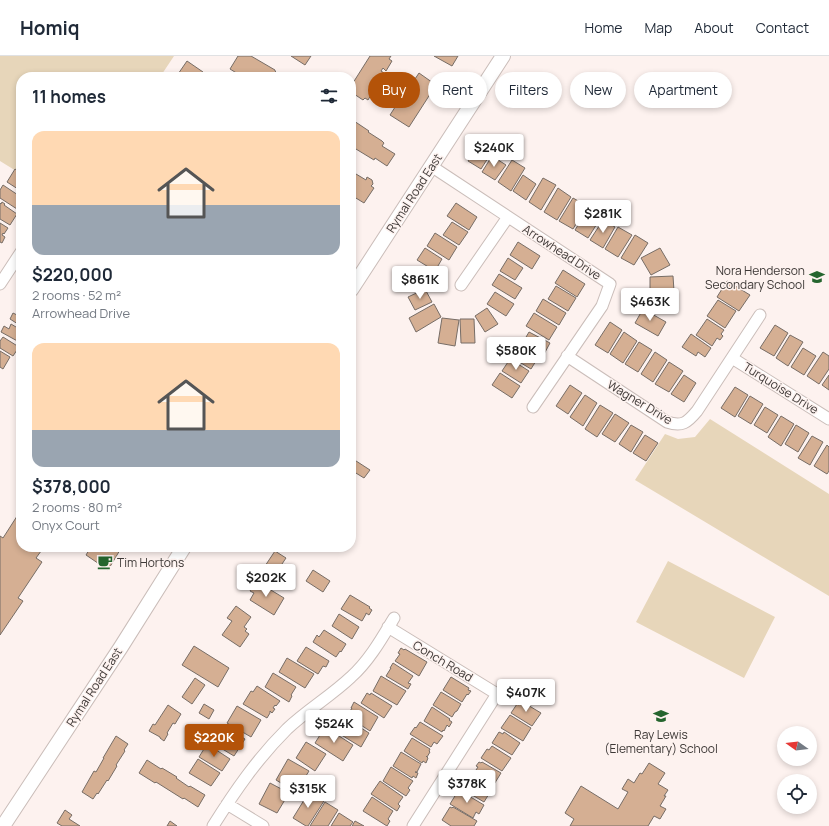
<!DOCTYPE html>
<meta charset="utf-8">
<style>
:root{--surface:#fff;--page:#f6f6f7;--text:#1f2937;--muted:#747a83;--line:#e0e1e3;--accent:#b45309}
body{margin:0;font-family:Manrope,sans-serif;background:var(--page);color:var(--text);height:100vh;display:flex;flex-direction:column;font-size:15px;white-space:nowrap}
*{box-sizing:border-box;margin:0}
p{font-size:13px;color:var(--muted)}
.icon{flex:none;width:22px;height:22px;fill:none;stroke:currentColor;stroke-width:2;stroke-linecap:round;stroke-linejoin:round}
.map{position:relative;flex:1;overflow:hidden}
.sheet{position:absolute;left:16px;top:16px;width:340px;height:480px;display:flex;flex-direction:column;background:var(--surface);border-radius:16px;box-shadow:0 2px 6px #0003}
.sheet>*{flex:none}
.hud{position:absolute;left:368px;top:16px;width:380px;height:36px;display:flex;gap:8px}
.needle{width:26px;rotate:284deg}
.tools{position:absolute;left:777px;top:670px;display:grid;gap:8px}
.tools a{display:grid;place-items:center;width:40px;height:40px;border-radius:50%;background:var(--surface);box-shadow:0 2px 6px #0003;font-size:20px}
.price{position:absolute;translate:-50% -34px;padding:0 9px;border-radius:4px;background:#fff;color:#222;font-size:13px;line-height:26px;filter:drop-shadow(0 1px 2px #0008)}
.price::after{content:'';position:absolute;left:50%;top:24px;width:12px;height:9px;margin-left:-6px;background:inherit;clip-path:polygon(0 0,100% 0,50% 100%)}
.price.on{background:var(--accent);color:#fff}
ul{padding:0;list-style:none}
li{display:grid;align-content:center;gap:8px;height:212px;padding:0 16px}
li span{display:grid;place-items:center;height:124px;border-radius:12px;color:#555}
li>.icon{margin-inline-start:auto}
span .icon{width:72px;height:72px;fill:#fffc;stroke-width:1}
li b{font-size:17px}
h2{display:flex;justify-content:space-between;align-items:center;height:48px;padding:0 16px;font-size:17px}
.tag{padding:0 14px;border-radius:18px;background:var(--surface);box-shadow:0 2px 6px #0003;font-size:14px;line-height:36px}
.tag.on{background:var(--accent);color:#fff}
header{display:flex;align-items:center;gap:24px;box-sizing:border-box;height:56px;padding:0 20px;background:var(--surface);border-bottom:1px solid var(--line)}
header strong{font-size:19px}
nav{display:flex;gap:22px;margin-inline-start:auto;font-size:14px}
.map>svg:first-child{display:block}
</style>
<header>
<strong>Homiq</strong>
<nav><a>Home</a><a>Map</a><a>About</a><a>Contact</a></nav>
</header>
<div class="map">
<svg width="829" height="770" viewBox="0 0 829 770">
<rect width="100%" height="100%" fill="#fdf2ef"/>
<path fill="#e7d6ba" d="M0 0H174L160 21H21V118L0 105Z
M710 363 829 438V540L635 424 665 378 678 383 695 381Z
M668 505 775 561 744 622 636 566Z"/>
<path fill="#d5af93" stroke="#776d66" d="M238 0H251L275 14V15L276 16 274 20 277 21H243L230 13Z
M291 0H311L305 9Z
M370 0H391L389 3 392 5 386 15 383 12 381 15 384 17 382 19H383L377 30 376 29 375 31 372 29 371 31 374 34 368 44 365 42 363 44 351 36V30Z
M434 0H458L452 10Z
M187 5 203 16 200 21H176Z
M419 17 436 29 409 71 390 59 399 45 403 48V45L401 44 407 34 410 35 411 34 412 35 413 34 410 32 411 29Z
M351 63 369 75 368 76 382 85 384 87 382 90 395 98 387 110 375 102 374 104 351 90Z
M482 82 495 91 481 113 468 105Z
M492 100 506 109 495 124 482 116Z
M512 104 525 112 511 135 498 126Z
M15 113 21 117V135L7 126Z
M351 115 366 124 367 121 372 124 373 128 371 130 374 132 364 147 351 139 353 137 351 136Z
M523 119 536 128 526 144 513 135Z
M543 122 556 129 541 154 529 146Z
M3 129 21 141V146L17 153 0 142V134Z
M558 132 571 141 557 164 544 156Z
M573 142 587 150 573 173 559 165Z
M2 146 5 148 4 149 17 158 10 169 0 163V147L1 148Z
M456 147 477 161 469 174 447 160Z
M587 155 600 163 588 182 575 174Z
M603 164 615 171 603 192 590 184Z
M452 166 468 176 459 189 443 179Z
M0 167 8 172 4 178 3 177 2 179 5 181 2 187 0 186Z
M618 171 632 179 618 201 605 193Z
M435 177 457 191 449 204 427 190Z
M635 179 648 187 634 209 621 202Z
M518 186 540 200 532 213 510 199Z
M425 192 442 203 435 215 417 204Z
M660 192 670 209 651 219 641 202Z
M508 202 523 212 515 224 500 215Z
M409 211 432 218 428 231 405 225Z
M563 214 585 228 577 241 555 227Z
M499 218 522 232 515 243 492 229Z
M673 220 674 235 650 236V221Z
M727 225 750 239 739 255 717 241Z
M556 230 576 242 568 255 548 243Z
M425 233 432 246 415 254 408 241Z
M495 236 514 248 506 260 487 248Z
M649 238 676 242 673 257 647 253Z
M543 243 566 257 559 269 536 255Z
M718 244 736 255 725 272 707 260Z
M434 248 441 261 416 276 409 262Z
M487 252 498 268 485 276 475 260Z
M20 253 21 254V270L10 263 13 257 17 259Z
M643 253 666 266 658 280 635 267Z
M534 257 557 271 549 284 526 270Z
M442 262 459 264 455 290 438 287Z
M460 263H474L475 287H461Z
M707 263 724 274 721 278 723 280 720 284 717 282 712 290 696 279Z
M610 266 622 274 608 297 595 289Z
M11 268 21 274V287L1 276 4 270 9 273Z
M775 269 788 277 774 300 760 292Z
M529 276 550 287 543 300 522 288Z
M624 276 637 285 623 307 610 298Z
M691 278 711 292 705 301 698 296 696 300 682 291Z
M790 279 803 286 788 310 776 302Z
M3 281 19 291 13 300 0 292V285Z
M639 286 652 294 638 316 625 308Z
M518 288 539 300 531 313 511 301Z
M803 292 816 300 804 319 791 311Z
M0 295 10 301 3 313 0 311Z
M655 296 667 304 653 326 641 318Z
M823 296 829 300V313L819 328 807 320Z
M510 303 529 315 521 327 502 315Z
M669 306 683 315 669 336 655 328Z
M500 317 520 330 512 342 492 329Z
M684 319 696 327 684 346 671 338Z
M829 319V334L822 329Z
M570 329 582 337 568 358 556 350Z
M735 331 748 339 735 361 721 352Z
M585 339 597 347 583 370 570 361Z
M750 340 763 348 751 368 738 360Z
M600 349 613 357 597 381 585 373Z
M765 351 778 359 767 377 754 369Z
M615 358 629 367 615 386 602 378Z
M781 360 794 368 781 390 768 381Z
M631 369 643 376 631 396 619 388Z
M796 369 809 377 798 396 785 388Z
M645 379 658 387 646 405 633 397Z
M812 380 823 386 810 409 798 402Z
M827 389 829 391V415L827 418 814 410Z
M353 403 370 414 364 422 351 414V406Z
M21 454V491H44L36 502 42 506 18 542 23 545 0 579V480L3 482Z
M91 491H115L120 494 108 514 86 499Z
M275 495 286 502 274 520 263 513Z
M313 514 330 525 323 536 306 525Z
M256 525 284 542 274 559 250 544 254 537 250 535Z
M350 539 370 551 369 552 372 554 369 559 366 557V558L362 565 341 553Z
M236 550 251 561 244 571 247 573 245 575 249 578 240 591 222 579 232 565 227 562Z
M339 558 359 571 352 583 332 570Z
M324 574 346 588 341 596 340 595 336 601 313 586 317 579 319 581Z
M194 590 229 612 218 631 182 609Z
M306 591 329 605 326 611 323 610 318 618 297 605Z
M401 592 404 594 405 593 427 606 419 620 395 605 400 598 398 597Z
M287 602 314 618 305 632 279 616Z
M393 607 413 620 408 627 411 628 408 633 386 620 391 612H390Z
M273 617 296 631 291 639 292 640 289 646 265 631Z
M381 620 406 635 397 649 373 635Z
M451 621 469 632 468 634 471 635 468 639 467 638 462 646 443 634Z
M195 622 205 629 192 648 182 641Z
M257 630 280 645 276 650 275 649 273 652 275 653 272 657 270 655V657L267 662 243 648 251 635 253 636Z
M441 636 461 648 457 655 455 656 452 661 433 649Z
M367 637 370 639 371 637 392 650 384 662 361 647Z
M521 645 541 657 532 670 511 657 517 648 519 649Z
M354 646 378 661 370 675 347 660 352 652H351Z
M204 648 214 654 209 663 199 657Z
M168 649 181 658 175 668 173 667 167 677 168 678 164 685 160 682V681L149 675 153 668 155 669Z
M237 650 261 664 251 681 227 667Z
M432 651 450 663 449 664 452 666 449 671 447 669 444 675 443 674 442 676 424 665Z
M339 658 369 677 361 691 330 672Z
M510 659 531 672 523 685 501 672Z
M420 666 443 680 437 688 434 686 431 691 410 678 415 671 416 672Z
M225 671 245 683 234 700 214 688Z
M325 671 353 689 343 705 315 687Z
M499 676 503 678 504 676 520 687 512 699 492 687Z
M116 680 128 688 124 694 125 695 116 709 117 710 108 725 107 724 98 738 97 737 93 743 82 736 94 715 96 716 104 702H103Z
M412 682 430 693 429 695 430 696 427 701 426 700 428 702 426 707 423 705 422 707 404 695Z
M306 686 326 698 315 715 296 702Z
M207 688 230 703 222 715 199 701Z
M492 690 511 702 502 715 481 702 487 693 489 694Z
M401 696 421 708 417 716H415L418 717 416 722 413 720 412 722 393 710Z
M198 703 220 717 211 730 189 717Z
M288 703 309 715 296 736 276 724Z
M147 704 161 713 162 712 177 721 176 722 189 731 190 730 205 739 198 751 184 742 183 743 156 726 155 727 139 717Z
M479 706 481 707 482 706 501 717 493 730 474 719 475 717H474L478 711 476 710Z
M649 707 665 717 658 728 668 734 664 740H666L660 750 666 753 660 763 654 760 648 770H570L574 763 565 757 581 730 618 753 628 736 622 733 628 723 634 727 640 717 642 718Z
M391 711 413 725 408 732 410 734 406 740 383 725Z
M469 718 492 733 484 746 462 733 467 725 466 724Z
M380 725 403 741 398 748 400 750 397 755 371 738Z
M270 727 289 737 277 757 259 748Z
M458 735 461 737 462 736 484 749 479 758 476 756 473 762 450 748Z
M309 736 324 745 308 770H306L293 762Z
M372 741 393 755 388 763 390 765 387 770 363 755Z
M325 746 338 754 328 770H310Z
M450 751 452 752 453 751 477 765 474 770H451L442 764Z
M65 754 72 759 69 763 80 770H62L57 767Z
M339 757 353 766 350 770H331Z
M170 765 177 770H167Z
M355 765 364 770H352Z"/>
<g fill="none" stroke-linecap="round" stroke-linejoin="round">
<g stroke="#cabdb9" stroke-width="13">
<path id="minor" d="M431 110 610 228 602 250 533 351
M0 228 21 196
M461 229 508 161
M567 300 667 366C682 371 687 367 697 355L760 259
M732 302 829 363
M388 571 497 638 413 770
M227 748 263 770
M213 770C235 735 257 703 287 673 307 654 331 640 351 621 369 605 382 582 394 562"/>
</g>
<g stroke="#cabdb9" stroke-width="16">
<path id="major" d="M351 234 503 0
M3 770 121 591 184 491"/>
</g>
<use href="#minor" stroke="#fff" stroke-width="11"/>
<use href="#major" stroke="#fff" stroke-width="14"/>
</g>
<defs>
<g id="school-bare" transform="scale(1.2)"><path d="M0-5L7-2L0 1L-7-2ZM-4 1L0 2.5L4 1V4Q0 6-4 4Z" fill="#25652e" stroke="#fdf2ef" stroke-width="2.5" paint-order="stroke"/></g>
<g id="cafe-bare" transform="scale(1.2)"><path d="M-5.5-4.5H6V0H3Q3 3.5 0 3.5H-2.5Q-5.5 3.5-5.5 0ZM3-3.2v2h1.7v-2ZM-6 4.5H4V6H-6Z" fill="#25652e" stroke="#fdf2ef" stroke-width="2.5" paint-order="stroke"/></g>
</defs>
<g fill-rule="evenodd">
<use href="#school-bare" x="817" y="221"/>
<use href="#cafe-bare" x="105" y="506"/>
<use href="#school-bare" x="661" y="660"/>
</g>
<g text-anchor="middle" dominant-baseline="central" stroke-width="3" stroke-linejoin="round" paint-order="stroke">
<g font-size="12" fill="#3e3937" stroke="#fdf2ef">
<text transform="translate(414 137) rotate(-57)">Rymal Road East</text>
<text transform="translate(562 196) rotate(33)">Arrowhead Drive</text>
<text transform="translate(781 332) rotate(32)">Turquoise Drive</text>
<text transform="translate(640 346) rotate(31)">Wagner Drive</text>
<text transform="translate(443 605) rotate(31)">Conch Road</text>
<text transform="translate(94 631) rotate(-57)">Rymal Road East</text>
</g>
<g font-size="12" fill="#3e3937" stroke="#fdf2ef" text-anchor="end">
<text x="805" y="214">Nora Henderson<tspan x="805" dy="14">Secondary School</tspan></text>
<text x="117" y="506" text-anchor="start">Tim Hortons</text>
<text x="661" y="678" text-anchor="middle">Ray Lewis<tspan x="661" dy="14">(Elementary) School</tspan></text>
</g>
</g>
</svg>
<div class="tools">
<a><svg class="needle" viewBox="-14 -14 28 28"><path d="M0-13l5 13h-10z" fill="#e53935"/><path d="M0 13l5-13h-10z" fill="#747a83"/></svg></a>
<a><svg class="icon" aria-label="locate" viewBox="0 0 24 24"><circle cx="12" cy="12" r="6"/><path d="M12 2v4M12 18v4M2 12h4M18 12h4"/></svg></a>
</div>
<b class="price" style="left:494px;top:112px">$240K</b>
<b class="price" style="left:603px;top:178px">$281K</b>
<b class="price" style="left:420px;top:244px">$861K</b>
<b class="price" style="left:650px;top:266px">$463K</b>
<b class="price" style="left:516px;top:315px">$580K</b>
<b class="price" style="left:266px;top:542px">$202K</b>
<b class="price" style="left:526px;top:657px">$407K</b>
<b class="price" style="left:334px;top:688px">$524K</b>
<b class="price on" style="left:214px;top:702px">$220K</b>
<b class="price" style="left:467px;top:748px">$378K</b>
<b class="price" style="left:308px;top:753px">$315K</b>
<div class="hud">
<a class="tag on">Buy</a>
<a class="tag">Rent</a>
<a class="tag">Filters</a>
<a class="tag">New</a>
<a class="tag">Apartment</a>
</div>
<section class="sheet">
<h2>11 homes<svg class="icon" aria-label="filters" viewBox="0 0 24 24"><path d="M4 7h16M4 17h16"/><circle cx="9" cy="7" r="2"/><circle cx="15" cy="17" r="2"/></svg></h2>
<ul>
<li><span style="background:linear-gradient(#ffd9b3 60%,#9aa5b1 0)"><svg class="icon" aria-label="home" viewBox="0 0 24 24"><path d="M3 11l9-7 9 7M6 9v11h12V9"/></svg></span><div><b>$220,000</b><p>2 rooms · 52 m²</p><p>Arrowhead Drive</p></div></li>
<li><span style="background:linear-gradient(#ffd9b3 70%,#9aa5b1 0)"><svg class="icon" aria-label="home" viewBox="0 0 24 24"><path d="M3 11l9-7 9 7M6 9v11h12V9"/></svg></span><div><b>$378,000</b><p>2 rooms · 80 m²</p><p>Onyx Court</p></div></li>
</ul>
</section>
</div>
